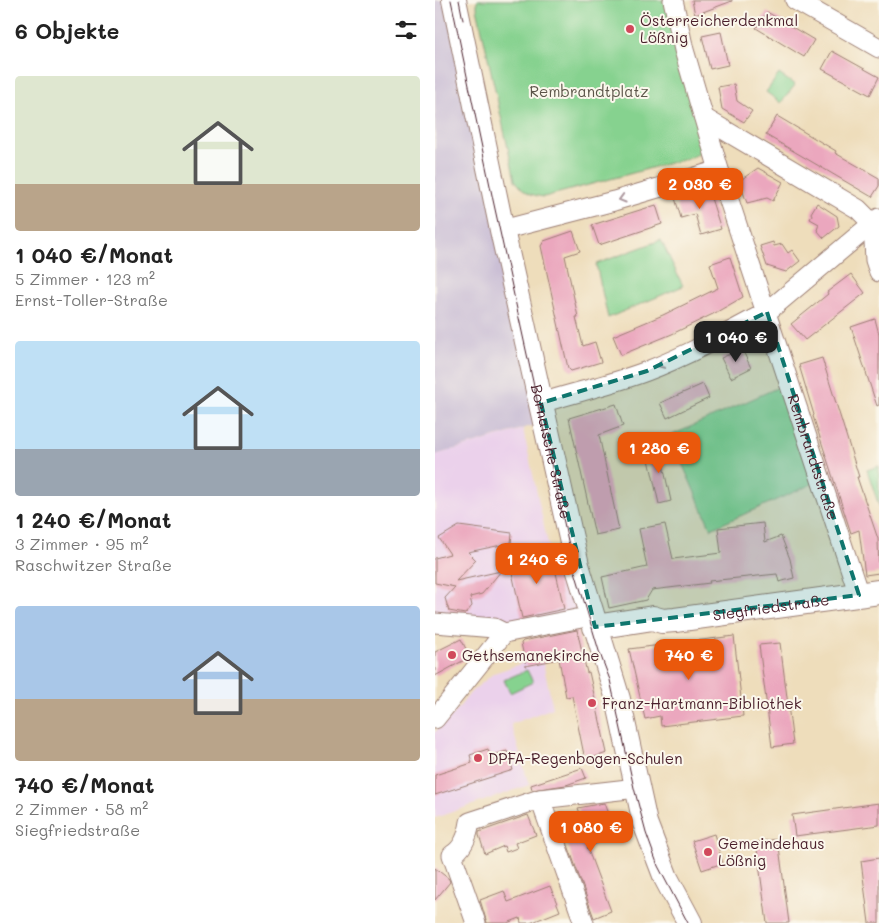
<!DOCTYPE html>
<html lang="de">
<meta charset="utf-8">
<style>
:root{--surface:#fff;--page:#f6f6f6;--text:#222;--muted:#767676;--accent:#ea580c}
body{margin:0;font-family:Mali,sans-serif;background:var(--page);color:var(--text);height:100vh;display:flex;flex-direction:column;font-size:19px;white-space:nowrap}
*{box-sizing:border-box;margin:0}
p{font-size:16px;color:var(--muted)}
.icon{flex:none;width:28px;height:28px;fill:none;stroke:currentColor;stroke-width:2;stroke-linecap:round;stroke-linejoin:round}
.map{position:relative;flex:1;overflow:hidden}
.sheet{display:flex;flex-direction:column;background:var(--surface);width:435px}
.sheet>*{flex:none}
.price{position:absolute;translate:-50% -42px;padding:0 11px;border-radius:10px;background:var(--accent);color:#fff;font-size:16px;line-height:32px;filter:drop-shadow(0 1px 2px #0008)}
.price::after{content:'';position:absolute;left:50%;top:30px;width:15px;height:11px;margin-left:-8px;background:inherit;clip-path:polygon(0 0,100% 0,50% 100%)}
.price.on{background:#222;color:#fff}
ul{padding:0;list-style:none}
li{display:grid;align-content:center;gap:10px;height:265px;padding:0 15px}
li span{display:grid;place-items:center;height:155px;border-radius:5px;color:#555}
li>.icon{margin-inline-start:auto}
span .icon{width:90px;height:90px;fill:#fffc;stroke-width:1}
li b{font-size:21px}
h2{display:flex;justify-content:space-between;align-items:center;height:60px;padding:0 15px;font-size:21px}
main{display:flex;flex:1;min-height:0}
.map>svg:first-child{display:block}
</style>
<main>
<section class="sheet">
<h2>6 Objekte<svg class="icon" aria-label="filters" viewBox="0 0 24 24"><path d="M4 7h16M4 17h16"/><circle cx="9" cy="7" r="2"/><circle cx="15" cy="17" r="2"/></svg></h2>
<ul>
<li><span style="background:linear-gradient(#dfe7d0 70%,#b9a48a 0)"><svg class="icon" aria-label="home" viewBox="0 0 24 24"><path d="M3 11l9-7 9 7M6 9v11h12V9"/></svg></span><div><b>1 040 €/Monat</b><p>5 Zimmer · 123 m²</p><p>Ernst-Toller-Straße</p></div></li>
<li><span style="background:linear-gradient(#bfe0f5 70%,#9aa5b1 0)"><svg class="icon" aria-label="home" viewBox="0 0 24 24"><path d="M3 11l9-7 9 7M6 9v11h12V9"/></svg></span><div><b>1 240 €/Monat</b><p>3 Zimmer · 95 m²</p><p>Raschwitzer Straße</p></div></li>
<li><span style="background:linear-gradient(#a9c7e8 60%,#b9a48a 0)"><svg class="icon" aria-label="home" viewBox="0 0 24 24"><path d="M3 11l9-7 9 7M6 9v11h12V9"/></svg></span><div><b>740 €/Monat</b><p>2 Zimmer · 58 m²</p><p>Siegfriedstraße</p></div></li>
</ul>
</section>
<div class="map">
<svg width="444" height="923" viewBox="0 0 444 923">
<rect width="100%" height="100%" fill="#fbf7ec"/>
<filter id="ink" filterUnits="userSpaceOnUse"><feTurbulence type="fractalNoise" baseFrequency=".02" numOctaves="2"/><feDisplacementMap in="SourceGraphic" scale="10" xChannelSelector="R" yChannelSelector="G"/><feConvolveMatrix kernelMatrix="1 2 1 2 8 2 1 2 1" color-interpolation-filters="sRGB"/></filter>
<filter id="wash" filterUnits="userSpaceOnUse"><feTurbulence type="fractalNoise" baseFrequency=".0096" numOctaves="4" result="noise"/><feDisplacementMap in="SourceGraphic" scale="20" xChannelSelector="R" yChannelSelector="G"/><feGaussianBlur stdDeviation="1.12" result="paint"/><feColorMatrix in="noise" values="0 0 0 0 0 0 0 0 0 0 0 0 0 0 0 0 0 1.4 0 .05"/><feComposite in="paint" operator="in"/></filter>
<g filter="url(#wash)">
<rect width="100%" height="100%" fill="#edb"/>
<path fill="#ebd1eb" d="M88 429 114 549 137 544 157 616 69 633 0 615V455Z
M91 662 92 666 108 663 118 708 76 724 94 785 0 818V732L18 715 36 692 59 673Z"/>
<path fill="#cbbfd5" d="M0 0H19L110 422 0 455Z"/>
<path fill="#86d28f" stroke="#68785d" d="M42 0H231L269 145 265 153 257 157 109 197C94 195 89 192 80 180L42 8Z
M344 74 360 85 346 103 331 92Z
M226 240 248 286 173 318 161 264Z
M355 382 386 480 276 529 235 436Z
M444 466V506L432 470Z
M92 670 98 682 75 693 69 680Z"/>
<g id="blocks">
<path fill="#eba7be" d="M257 0H297V1L260 15Z
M332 12 379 40 369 57 321 28Z
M286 32 293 65 275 69 267 36Z
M397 51 444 77 435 95 387 69Z
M299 84 302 101 317 111 309 122 287 109 283 87Z
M342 116 401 151 400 153 444 178V186L437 197 331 135Z
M323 168 348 182 338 201 332 198 312 203 304 181Z
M269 189 274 192 286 229 266 235 260 214 246 218 240 198Z
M382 203 402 216 404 226 389 238 382 230 384 224 375 219 377 215 376 213Z
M221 205 227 224 164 245 157 225Z
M138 231 145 251 130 256 143 317H141L148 346 160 342 166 362 136 371 133 368 106 246 109 241Z
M338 242 339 246 347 244 353 253 357 250 365 261 351 272 332 266 325 246Z
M295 257 308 297 280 313 237 334 186 355 178 336 228 315 283 288 275 264Z
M416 274 430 293 370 340 356 324 393 294 392 292Z
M440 319 444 334V405L442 406 416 327Z
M307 349 316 368 296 378 286 358Z
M387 358 424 477H422L443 539 444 573 430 575 424 530 416 533 378 416 379 415 364 365Z
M268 384 274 398 232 418 225 403Z
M181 404 188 426 164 435 184 530 160 535 134 418Z
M223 443 236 501 224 504 211 446Z
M328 523 330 542 346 536 355 559 359 578 344 582 342 574 274 581 275 583 217 590 211 600 174 608 167 577 212 567 204 529 230 524 238 559 286 553 283 528Z
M24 526 77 533 76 543 33 552 41 560 21 581 66 571 47 594 35 597 37 606 30 614 14 611 10 598 20 587 0 583V558L15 554 4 538Z
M116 550 129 609 87 618 76 568 86 566 84 556Z
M142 630 152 673 154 672 172 753 150 760 137 696 131 697 124 659 91 666 86 643 88 641Z
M299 636 308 716 226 726 225 716 210 719 194 649Z
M26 639 35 657 0 676V652Z
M345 643 358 744 337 747 324 645Z
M53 749 55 756 72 751 78 770 0 795V775L37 763 35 755Z
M147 768 151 778 131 785 97 790 96 785Z
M169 803 181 836 152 847 176 911 159 918 129 834 150 827 143 808Z
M444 803V825L360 836 357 815Z
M93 815 101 835 80 843 82 848 71 852 69 846 50 854 44 835V832Z
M279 834 288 863 267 870 257 841Z
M343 839 354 923H332L321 842Z
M444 858V923H434L426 861Z
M0 868 14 879 15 882 0 900Z
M115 886 125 911 95 923H86L85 918 72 923H52L45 900 69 891 73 902Z"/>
</g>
</g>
<g filter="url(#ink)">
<use href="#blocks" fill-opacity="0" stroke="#9c7e73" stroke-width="1"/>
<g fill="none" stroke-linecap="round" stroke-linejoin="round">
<g stroke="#9c7e73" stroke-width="21">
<g id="minor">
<path id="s1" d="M238 0 249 50 284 170 424 595"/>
<path d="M360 0 444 48"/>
<path d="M269 118 423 209 438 224 440 260 444 272"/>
<path d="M67 230 179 201 284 170"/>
<path d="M106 403C141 392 178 384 212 371 254 355 293 333 332 312L444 218"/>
<path d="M0 623 59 628 69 633 157 616"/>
<path d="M0 719 69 633"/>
<path d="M105 799 149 923"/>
<path d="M41 923 17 855C29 848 33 835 35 822L105 799 202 788"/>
</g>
</g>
<g stroke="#9c7e73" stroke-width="26">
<g id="major">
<path id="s2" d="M19 0 67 230 142 565 183 699 210 823 231 878 255 923"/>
<path id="s3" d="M160 627 218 618 227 621 240 620 444 592"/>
</g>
</g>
<use href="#minor" stroke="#fff" stroke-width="19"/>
<use href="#major" stroke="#fff" stroke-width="24"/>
<path stroke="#4a1f2b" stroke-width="1" d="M16 0 58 200 139 568 164 651 175 680 199 788 211 833 223 866 253 923
M24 0 28 20"/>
</g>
<defs><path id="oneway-chevron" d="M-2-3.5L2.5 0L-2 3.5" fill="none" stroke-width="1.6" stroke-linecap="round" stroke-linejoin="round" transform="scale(1.25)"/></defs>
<g stroke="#ae9aa0">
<use href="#oneway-chevron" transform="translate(187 199) rotate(164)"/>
<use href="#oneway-chevron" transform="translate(226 365) rotate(156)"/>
</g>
</g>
<path fill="#0f766e" fill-opacity="0.2" stroke="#0f766e" stroke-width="4" stroke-dasharray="10 6" stroke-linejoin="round" d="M332 312 424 595 160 627 106 403 212 371Z"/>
<g fill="#d1495b" stroke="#fbf7ec" stroke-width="2">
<circle cx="195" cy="29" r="5"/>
<circle cx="17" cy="655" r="5"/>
<circle cx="157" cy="703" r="5"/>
<circle cx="43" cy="758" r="5"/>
<circle cx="273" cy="852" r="5"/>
</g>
<g text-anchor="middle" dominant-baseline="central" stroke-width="4" stroke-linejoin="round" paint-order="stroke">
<g font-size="15" fill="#4a1f2b" stroke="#fbf7ec" text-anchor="start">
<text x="205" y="20">Österreicherdenkmal<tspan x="205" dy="17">Lößnig</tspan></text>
<text x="27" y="655">Gethsemanekirche</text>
<text x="167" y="703">Franz-Hartmann-Bibliothek</text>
<text x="53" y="758">DPFA-Regenbogen-Schulen</text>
<text x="283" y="843">Gemeindehaus<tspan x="283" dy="17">Lößnig</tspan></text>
</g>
<g font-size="15" fill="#5c5549" stroke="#fbf7ec">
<text x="154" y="91">Rembrandtplatz</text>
</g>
<g font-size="15" fill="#4a1f2b" stroke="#fbf7ec">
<text stroke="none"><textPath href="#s2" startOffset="462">Bornaische Straße</textPath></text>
<text stroke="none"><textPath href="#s1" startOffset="478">Rembrandtstraße</textPath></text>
<text stroke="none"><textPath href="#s3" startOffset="178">Siegfriedstraße</textPath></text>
</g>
</g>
</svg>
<b class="price" style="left:265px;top:210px">2 030 €</b>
<b class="price on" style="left:301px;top:363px">1 040 €</b>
<b class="price" style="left:224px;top:474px">1 280 €</b>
<b class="price" style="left:102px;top:585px">1 240 €</b>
<b class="price" style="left:254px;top:681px">740 €</b>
<b class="price" style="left:156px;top:853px">1 080 €</b>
</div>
</main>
